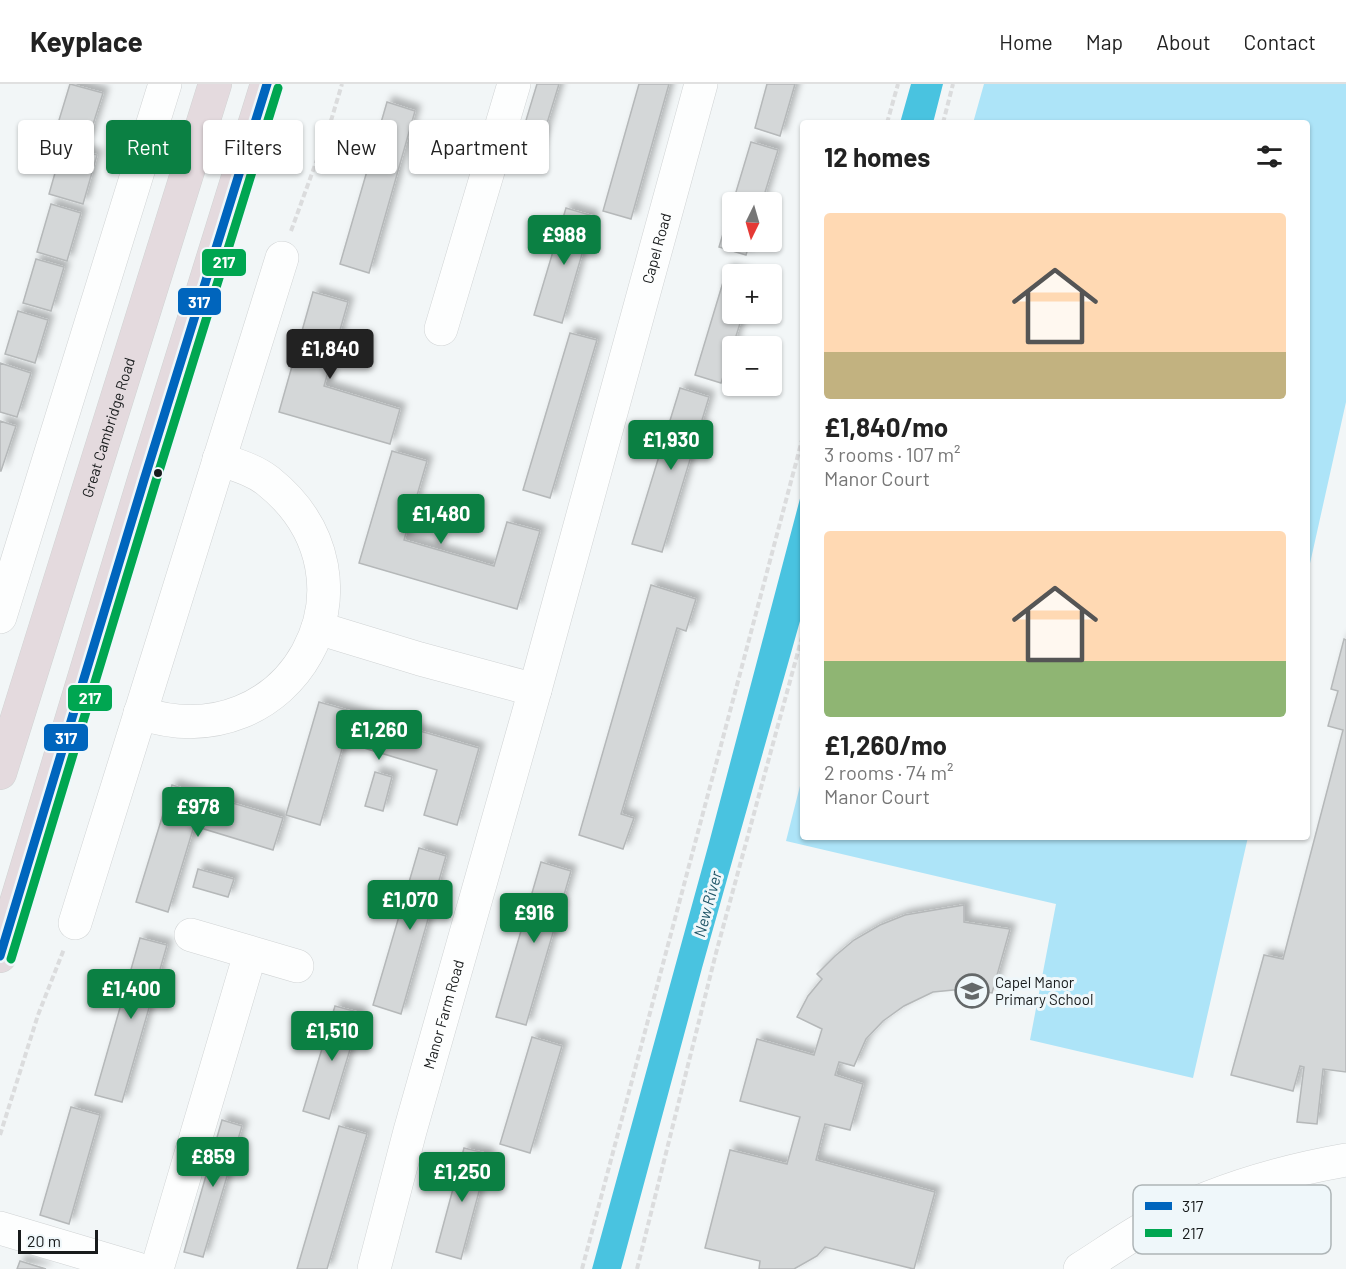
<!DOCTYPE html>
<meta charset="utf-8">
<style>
:root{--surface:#fff;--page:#f6f6f6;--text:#222;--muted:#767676;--line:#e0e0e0;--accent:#0b8043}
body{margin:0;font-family:Barlow,sans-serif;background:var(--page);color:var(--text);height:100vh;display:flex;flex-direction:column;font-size:22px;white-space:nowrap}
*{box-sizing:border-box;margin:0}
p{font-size:20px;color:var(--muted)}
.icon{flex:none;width:33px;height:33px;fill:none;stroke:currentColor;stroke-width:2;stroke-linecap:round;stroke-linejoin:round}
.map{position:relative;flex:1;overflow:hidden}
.sheet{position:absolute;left:800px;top:36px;width:510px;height:720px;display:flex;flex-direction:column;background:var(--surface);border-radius:6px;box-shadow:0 2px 4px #0004}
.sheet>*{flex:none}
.guide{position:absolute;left:18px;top:36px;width:570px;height:54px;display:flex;gap:12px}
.needle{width:39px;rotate:185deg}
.fabs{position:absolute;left:722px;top:108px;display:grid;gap:12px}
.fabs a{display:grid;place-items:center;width:60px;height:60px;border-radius:6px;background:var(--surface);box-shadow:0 2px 4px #0004;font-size:30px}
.scale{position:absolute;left:18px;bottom:15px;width:80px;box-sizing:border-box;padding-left:6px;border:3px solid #181b1c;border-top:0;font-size:16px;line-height:21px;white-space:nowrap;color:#181b1c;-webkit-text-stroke:4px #eff7fa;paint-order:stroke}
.price{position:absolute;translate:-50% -51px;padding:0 14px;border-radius:6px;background:var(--accent);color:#fff;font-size:20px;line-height:39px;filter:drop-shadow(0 2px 3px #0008)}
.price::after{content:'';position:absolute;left:50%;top:36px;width:18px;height:14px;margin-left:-9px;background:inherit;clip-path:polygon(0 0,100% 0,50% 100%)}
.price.active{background:#222;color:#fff}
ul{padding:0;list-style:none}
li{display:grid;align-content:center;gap:12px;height:318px;padding:0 24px}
li span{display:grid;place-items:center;height:186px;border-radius:6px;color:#555}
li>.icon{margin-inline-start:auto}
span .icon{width:108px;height:108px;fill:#fffc;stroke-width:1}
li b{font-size:26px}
h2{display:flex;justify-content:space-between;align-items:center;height:72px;padding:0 24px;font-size:26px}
.pill{padding:0 21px;border-radius:6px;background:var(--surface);box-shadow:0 2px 4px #0004;font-size:21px;line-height:54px}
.pill.active{background:var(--accent);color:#fff}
header{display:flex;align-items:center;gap:36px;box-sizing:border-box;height:84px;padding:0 30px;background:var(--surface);border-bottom:2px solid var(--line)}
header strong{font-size:28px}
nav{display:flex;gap:33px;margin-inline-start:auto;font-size:21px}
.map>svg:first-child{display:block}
</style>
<header>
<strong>Keyplace</strong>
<nav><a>Home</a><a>Map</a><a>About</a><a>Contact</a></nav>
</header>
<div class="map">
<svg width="1346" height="1185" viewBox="0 0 1346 1185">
<defs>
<filter id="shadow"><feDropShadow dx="5.5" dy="-5.5" stdDeviation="3" flood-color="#0004"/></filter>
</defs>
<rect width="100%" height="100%" fill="#f2f6f7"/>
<path fill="#ade4f8" d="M984 0H1346V318L1307 493 1306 39H973Z
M802 694V753H1248L1193 994 1030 956 1056 820 786 757Z"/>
<path fill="#49c3e0" d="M911 0H943L933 39H900Z
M802 407V530L702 884 621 1185H592L709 759Z"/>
<path fill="#d4d7d8" stroke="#b5b8b9" stroke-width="1.5" filter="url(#shadow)" d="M70 0 103 9 88 56 56 46Z
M537 0H559L537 72 517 66Z
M639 0H669L631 135 603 127Z
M767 0H795L780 52 755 44Z
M387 18 415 27 369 189 340 180Z
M751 58 778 66 762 118H733Z
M63 61 97 71 83 120 49 110Z
M51 120 81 129 67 177 37 168Z
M732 120V158H750L746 171 719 163Z
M566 124 593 132 562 239 534 231Z
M36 175 64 183 51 227 23 219Z
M727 185 746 190H732V230H743L721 299 695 291Z
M313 208 348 218 324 302 400 325 390 360 279 328Z
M18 227 48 236 35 279 5 270Z
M570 249 597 256 550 414 523 406Z
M0 279 31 289 17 333 0 328Z
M680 304 709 313 662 468 632 460Z
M0 337 16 342 1 387H0Z
M392 367 427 377 404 456 494 482 507 438 540 447 517 525 359 479Z
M651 501 696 515 686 547 677 544 621 730 634 734 623 765 579 751Z
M1344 555 1346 556V988L1323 985 1317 1040 1297 1038 1304 983 1300 982 1293 1007 1231 991 1264 871 1283 875 1343 646 1328 642 1338 607 1331 605Z
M319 618 479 664 457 741 424 731 437 686 344 658 320 741 286 731Z
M375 688 392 693 383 727 365 722Z
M172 701 283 734 273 766 194 742 168 828 136 818Z
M419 764 446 772 401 930 373 921Z
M541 778 571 787 526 941 496 933Z
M198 785 234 795 228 813 193 803Z
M964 821V838L1010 845 992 909 964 905 933 908 904 922 883 937 866 955 854 982 839 978 835 991 863 1000 850 1046 825 1040 816 1076 935 1108 914 1185 825 1163 817 1172 794 1185H759L760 1177 705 1164 730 1066 787 1080 800 1033 740 1017 757 955 814 971 822 945 797 933 808 912 822 895 817 890 835 872 854 856 880 841 905 831Z
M140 854 167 861 122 1018 95 1011Z
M335 922 361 929 329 1035 303 1027Z
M532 953 562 962 530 1069 500 1060Z
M71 1023 100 1031 69 1140 40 1131Z
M222 1036 242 1042 203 1173 184 1168Z
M339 1042 367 1050 327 1185H297Z
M464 1064 489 1070 461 1175 436 1168Z
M20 1177 46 1185H17Z"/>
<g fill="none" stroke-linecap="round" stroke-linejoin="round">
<g stroke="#d0d3d4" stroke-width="34">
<g id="minor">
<path d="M441 245 514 0"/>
<path d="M0 533 165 0"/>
<path d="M318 544 420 575 535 606"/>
<path d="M140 629C291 679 392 496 268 397 254 386 236 381 219 375"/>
<path d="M75 839 282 174"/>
<path d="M191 851 297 882"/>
<path d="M0 1144 138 1185"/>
<path d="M157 1185 250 870"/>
<path id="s1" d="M374 1185 410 1047 535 606 701 0"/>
<path d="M1080 1185C1104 1170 1126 1154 1150 1141 1212 1107 1278 1088 1346 1076"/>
</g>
</g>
<g stroke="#d0d3d3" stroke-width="34">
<g id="highway">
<path id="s2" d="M0 689 215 0"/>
<path d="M0 872 144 396 267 0"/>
</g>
</g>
<path stroke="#dbdcdd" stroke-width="4" stroke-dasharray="6 3" stroke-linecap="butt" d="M887 39 898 0
M943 39 953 0
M291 147 330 40 342 0
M0 1051 38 931 64 865
M582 1185 802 356
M637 1185 716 869 802 553"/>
<use href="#minor" stroke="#fdfefe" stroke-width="33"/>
<use href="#highway" stroke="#e4dade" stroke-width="33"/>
<g stroke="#eff7fa" stroke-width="14">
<path id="bus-1" d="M0 872 144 396 267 0"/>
</g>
<g stroke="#eff7fa" stroke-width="14">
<path id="bus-2" d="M11 875 155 400 278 4"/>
</g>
<use href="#bus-1" stroke="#0065bd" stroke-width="9"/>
<use href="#bus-2" stroke="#00a651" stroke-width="9"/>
</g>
<defs>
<g id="school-ring" transform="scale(1.725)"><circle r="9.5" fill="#eff7fa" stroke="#646869" stroke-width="1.5"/><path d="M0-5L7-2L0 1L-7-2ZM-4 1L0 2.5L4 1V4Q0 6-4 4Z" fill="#646869"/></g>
</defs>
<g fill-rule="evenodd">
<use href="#school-ring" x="972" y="907"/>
</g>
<circle fill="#181b1c" stroke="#eff7fa" stroke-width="2" cx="158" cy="389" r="5"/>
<g text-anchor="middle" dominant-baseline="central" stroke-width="6" stroke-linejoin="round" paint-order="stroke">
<g font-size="15" fill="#181b1c" stroke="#eff7fa">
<text stroke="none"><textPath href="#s1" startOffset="1059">Capel Road</textPath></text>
<text stroke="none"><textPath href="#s2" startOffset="362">Great Cambridge Road</textPath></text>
<text stroke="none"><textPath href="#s1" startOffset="264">Manor Farm Road</textPath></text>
</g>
<g font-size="15" fill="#181b1c" stroke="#eff7fa" text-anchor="start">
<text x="995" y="898">Capel Manor<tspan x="995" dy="17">Primary School</tspan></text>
</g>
<g font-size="16" font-style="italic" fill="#1b5264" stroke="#eff7fa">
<text transform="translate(707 820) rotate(-75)">New River</text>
</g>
</g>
<rect x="1133" y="1101" width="198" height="69" rx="9" fill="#eff7fa" stroke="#aeb5b7" stroke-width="1.5"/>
<rect x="1145" y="1118" width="27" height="8" fill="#0065bd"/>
<rect x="1145" y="1145" width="27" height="8" fill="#00a651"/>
<g font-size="16" fill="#181b1c">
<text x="1182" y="1128">317</text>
<text x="1182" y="1155">217</text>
</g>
<g stroke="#eff7fa" stroke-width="2">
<rect x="201" y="164" width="46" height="29" rx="6" fill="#00a651"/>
<rect x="177" y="203" width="45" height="29" rx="6" fill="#0065bd"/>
<rect x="67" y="600" width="46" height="28" rx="6" fill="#00a651"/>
<rect x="43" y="639" width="46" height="29" rx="6" fill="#0065bd"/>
</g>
<g font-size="16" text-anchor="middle" font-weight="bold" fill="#fff">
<text x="224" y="184">217</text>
<text x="199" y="224">317</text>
<text x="90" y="620">217</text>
<text x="66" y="660">317</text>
</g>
</svg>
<div class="fabs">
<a><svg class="needle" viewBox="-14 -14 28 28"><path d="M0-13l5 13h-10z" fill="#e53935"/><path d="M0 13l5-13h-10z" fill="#767676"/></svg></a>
<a>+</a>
<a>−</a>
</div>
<div class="scale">20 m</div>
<b class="price" style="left:564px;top:182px">£988</b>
<b class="price active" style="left:330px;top:296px">£1,840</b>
<b class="price" style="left:671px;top:387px">£1,930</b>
<b class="price" style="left:441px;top:461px">£1,480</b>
<b class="price" style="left:379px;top:677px">£1,260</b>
<b class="price" style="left:198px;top:754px">£978</b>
<b class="price" style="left:410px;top:847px">£1,070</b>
<b class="price" style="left:534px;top:860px">£916</b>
<b class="price" style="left:131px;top:936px">£1,400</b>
<b class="price" style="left:332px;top:978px">£1,510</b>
<b class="price" style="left:213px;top:1104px">£859</b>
<b class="price" style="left:462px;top:1119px">£1,250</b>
<div class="guide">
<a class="pill">Buy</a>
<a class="pill active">Rent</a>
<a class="pill">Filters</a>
<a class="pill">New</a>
<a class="pill">Apartment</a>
</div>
<section class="sheet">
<h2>12 homes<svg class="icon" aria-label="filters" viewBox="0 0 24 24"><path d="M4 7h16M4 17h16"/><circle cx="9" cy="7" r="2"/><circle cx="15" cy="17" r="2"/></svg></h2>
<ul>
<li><span style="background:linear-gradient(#ffd9b3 75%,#c2b280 0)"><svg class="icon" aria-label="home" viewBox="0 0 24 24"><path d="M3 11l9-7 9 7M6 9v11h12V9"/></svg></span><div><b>£1,840/mo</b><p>3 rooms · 107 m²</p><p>Manor Court</p></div></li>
<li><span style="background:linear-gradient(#ffd9b3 70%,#8fb573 0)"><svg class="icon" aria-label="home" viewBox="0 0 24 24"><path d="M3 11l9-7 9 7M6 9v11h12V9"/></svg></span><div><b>£1,260/mo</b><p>2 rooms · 74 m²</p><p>Manor Court</p></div></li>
</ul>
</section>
</div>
